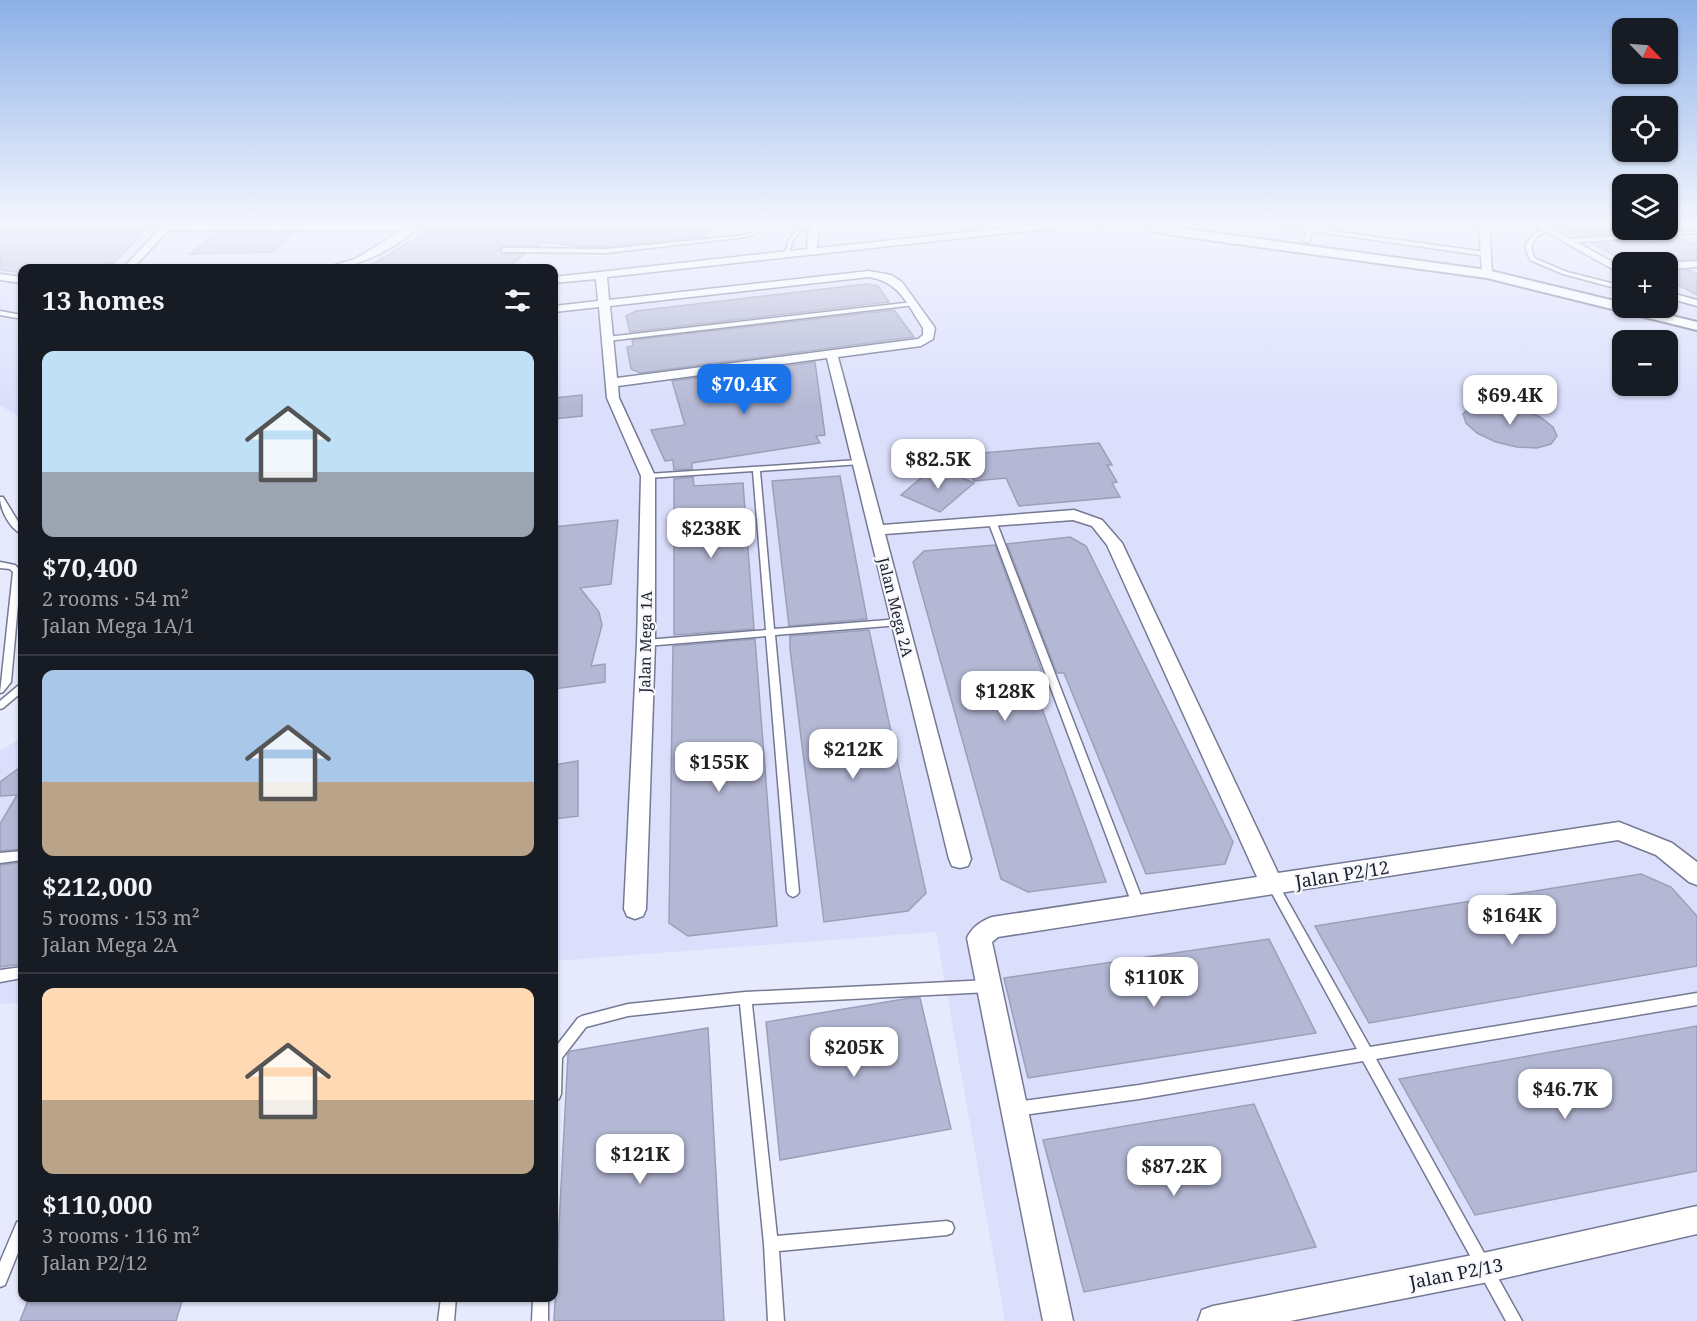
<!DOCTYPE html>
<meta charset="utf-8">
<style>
:root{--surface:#171b24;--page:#20242c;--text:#f1f3f6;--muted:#9ea1a6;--line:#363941;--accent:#1a73e8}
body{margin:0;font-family:"Noto Serif",serif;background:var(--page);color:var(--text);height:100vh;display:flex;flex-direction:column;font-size:22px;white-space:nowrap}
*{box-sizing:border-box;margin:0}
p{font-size:20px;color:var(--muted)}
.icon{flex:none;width:33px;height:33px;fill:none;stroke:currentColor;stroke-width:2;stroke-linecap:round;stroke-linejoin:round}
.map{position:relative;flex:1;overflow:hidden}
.panel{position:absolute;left:18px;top:264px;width:540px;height:1038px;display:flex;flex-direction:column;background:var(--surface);border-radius:12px;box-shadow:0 2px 4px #0004}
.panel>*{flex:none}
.needle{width:39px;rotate:115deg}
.tools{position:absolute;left:1612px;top:18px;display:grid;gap:12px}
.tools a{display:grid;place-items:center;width:66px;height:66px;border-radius:12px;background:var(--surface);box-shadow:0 2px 4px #0004;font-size:30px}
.price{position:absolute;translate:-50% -51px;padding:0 14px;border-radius:12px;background:#fff;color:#222;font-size:20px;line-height:39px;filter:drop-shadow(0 2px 3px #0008)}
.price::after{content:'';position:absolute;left:50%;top:36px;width:18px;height:14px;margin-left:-9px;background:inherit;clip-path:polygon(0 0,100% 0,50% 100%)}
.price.on{background:var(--accent);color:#fff}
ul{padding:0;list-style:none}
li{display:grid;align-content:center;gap:12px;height:318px;padding:0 24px}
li+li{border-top:2px solid var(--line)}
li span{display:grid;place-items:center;height:186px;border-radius:12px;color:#555}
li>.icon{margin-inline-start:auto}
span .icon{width:108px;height:108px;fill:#fffc;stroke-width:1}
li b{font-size:26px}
h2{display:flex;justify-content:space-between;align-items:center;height:72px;padding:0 24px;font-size:26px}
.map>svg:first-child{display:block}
</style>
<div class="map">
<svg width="1697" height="1321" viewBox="0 0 1697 1321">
<rect width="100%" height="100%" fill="#e7eafc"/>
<path fill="#dbdffc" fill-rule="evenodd" d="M0 222H1623V230H1668V222H1697V1321H1005L936 932 554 961V268H22V419L0 405ZM1623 262H1668V308H1623ZM1623 340H1668V386H1623Z
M22 737V1003L0 1004V751Z"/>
<path fill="#b4b8d4" stroke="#9b9fba" stroke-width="1.5" d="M6 222H153L114 263 85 265 81 268H22V273L0 270V227Z
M443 222H720L703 237 606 247 577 246 542 242 537 246H504L499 249 503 254H525L507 268H366Z
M1553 222H1623V230L1667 231 1579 236Z
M217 232 293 233 272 252 190 254Z
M1679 237 1697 246V259L1632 262 1624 261 1592 243Z
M1689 270 1697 274V295L1668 280V271Z
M866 284 878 286 889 302 630 332 626 316 636 311Z
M894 310 914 337 640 373 631 369 627 347 633 346 632 340Z
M815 362 825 435 816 436 820 443 692 463V469L674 470 673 460 665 461 651 430 685 425 672 381Z
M582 395V416L554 419V398Z
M1483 404H1502L1522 409 1540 417 1553 427 1557 436 1551 444 1537 448 1517 447 1496 442 1477 433 1466 423 1463 414 1470 407Z
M1099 443 1112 465H1107L1117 482 1112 483 1120 497 1019 506 1006 478 974 481 961 450 980 449 982 453Z
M944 470 974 483 940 512 901 495 926 474 935 478Z
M840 476 867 619 789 626 772 481Z
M693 477 694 486 743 483 754 629 674 635V479Z
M618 520 611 584 580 588 599 612 602 625 591 666 605 664V682L554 689V527Z
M1070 537 1086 546 1233 842 1225 864 1146 874 1064 673H1057L1007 544Z
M995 545 1043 675 1030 676 1106 882 1028 892 1001 879 913 562 924 551Z
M869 630 926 893 908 911 824 922 790 649V636Z
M755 639 777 926 688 936 669 923 673 646Z
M578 761V816L554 819V765Z
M22 766V849L0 851V824L17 795 0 796V782Z
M22 862V964L0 967V865Z
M1641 874 1671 887 1697 916V966L1369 1023 1315 926Z
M1269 939 1316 1033 1028 1078 1004 978Z
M910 998H920L951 1129 780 1160 766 1022Z
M1697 1026V1171L1475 1215 1399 1079Z
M708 1028 724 1321H554L568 1054 571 1051Z
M1254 1104 1316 1247 1084 1292 1043 1140Z
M29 1298H183L176 1321H20Z"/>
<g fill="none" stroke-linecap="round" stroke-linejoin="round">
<g stroke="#757993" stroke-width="3">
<path id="service" d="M763 222H768L754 235 738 238 606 253 504 252 501 250 504 248 606 249 738 236 750 233Z
M803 222H808L793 240 788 256H784L789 240Z
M1256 222H1268L1486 252 1489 254 1486 256 1312 231 1310 241 1307 243 1304 241 1307 230Z
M1545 229H1549L1551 230 1537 236 1531 246 1534 258 1567 272 1623 286V290L1563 274 1530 260 1525 246C1530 237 1535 232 1545 229Z
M1697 231V233L1569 243 1566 241 1569 239Z
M913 302 915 303V305L607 341 604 339 607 337Z
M0 311 22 315V319L0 315Z
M858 460 862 462 861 464 760 471 774 629 900 619 904 622 900 625 775 635 799 892 797 895 793 897 789 895 787 892 766 636 646 646 642 643 646 640 766 630 753 471 648 478 644 476 648 474Z
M0 497H3L22 528V534C10 529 0 510 0 497Z
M989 519H992L996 521 1144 904 1142 908 1138 909 1134 908 1132 904 988 521Z
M0 562 15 565 21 571 11 682 3 692 0 693 13 572 10 569 0 568Z
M22 684V692L3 708 0 709V701L19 685Z
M22 851V860L0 863V853Z
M1273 880 1277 882 1370 1047 1697 993V1005L1376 1059 1522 1321H1506L1363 1061 1139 1099 1016 1116 1011 1114 1009 1109 1011 1104 1016 1102 1139 1085 1357 1049 1269 888 1267 885 1269 882Z
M22 967V978L0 982V970Z
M989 980 993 982 995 986 993 990 989 992 752 1004 777 1236 947 1221 952 1223 954 1228 952 1233 947 1235 779 1251 784 1321H768L764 1244 740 1004 628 1016 586 1027 562 1058 561 1094 559 1099 554 1100V1049L578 1018 582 1016 628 1004 745 992Z
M22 1220V1243L5 1285 0 1287V1262L17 1222Z
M441 1298H456L454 1321H438Z
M533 1298H548V1321H532Z"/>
</g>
<g stroke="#757993" stroke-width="3">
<path id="minor" d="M166 222H176L174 224 413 225 418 228C398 247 353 271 325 268L355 259 401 231 169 230 133 268H123Z
M814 222H824L818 232 817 248 1062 222H1170L1165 225 1083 226 1037 230 607 277 609 300 869 271 891 275 902 282 935 328 933 339 921 346 838 357 883 525 1074 510 1102 520 1122 543 1278 873 1619 822 1672 843 1697 862V885L1689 882 1656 855 1618 840 998 937 992 942 1073 1321H1043L967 938C972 927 981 921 992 917L1257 877 1107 545 1092 526 1073 520 885 534 971 859 968 866 960 868 952 866 949 859 827 358 618 386 619 398 655 476V643L646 909 643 916 635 919 627 916 624 909 637 643 641 476 607 398 599 307 554 312V306L598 301 596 279 554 283V277L807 249 808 232ZM869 277C900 282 907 304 923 328V335L918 339 617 378 610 306Z
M1479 222H1489L1492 274 1487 277 1482 274Z
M1529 222H1541L1623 268V275Z
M1697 261V267L1668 269V263Z
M0 274 22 277V283L0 280Z
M1668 292 1697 300V306L1668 298Z
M1697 1206V1234L1483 1283 1290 1321H1198L1202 1310 1213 1306 1483 1253Z"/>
</g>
<g stroke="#757993" stroke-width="4">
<path id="tertiary" d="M1096 222H1110L1101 227 1097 226Z
M1142 222H1156L1179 228 1487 270 1623 303V308H1639L1697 322V330L1487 278 1179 236 1154 231Z"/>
</g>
<use href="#service" fill="#fff" fill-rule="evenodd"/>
<use href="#minor" fill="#fff" fill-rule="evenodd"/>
<use href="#tertiary" fill="#fff" fill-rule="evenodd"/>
</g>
<linearGradient id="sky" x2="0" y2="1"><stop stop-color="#8cb0e7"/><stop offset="0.55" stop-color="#f4f6fe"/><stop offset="1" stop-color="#f4f6fe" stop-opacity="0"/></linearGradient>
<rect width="1697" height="407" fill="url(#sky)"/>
<g text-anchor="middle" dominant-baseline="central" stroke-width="4.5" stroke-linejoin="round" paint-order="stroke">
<g font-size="15" fill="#20222c" stroke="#f7f8fe">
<text transform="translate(896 607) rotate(76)">Jalan Mega 2A</text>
<text transform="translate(645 642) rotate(-89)">Jalan Mega 1A</text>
</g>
<g font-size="18" fill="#20222c" stroke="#f7f8fe">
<text transform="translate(1342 874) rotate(-9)">Jalan P2/12</text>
<text transform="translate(1456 1273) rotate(-11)">Jalan P2/13</text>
</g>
</g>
</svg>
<div class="tools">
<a><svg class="needle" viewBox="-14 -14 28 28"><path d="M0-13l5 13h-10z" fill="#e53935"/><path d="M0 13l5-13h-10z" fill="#9ea1a6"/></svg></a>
<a><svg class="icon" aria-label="locate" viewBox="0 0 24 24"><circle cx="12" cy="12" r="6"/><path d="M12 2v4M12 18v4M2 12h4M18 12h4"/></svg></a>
<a><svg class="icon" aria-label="layers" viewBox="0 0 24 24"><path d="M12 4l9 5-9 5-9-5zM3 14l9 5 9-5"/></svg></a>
<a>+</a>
<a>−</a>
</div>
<b class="price on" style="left:744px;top:415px">$70.4K</b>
<b class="price" style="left:1510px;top:426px">$69.4K</b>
<b class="price" style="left:938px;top:490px">$82.5K</b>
<b class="price" style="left:711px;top:559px">$238K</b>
<b class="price" style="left:1005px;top:722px">$128K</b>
<b class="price" style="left:853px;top:780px">$212K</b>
<b class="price" style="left:719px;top:793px">$155K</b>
<b class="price" style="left:1512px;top:946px">$164K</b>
<b class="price" style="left:1154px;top:1008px">$110K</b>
<b class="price" style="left:854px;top:1078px">$205K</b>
<b class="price" style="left:1565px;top:1120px">$46.7K</b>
<b class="price" style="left:640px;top:1185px">$121K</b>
<b class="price" style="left:1174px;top:1197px">$87.2K</b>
<section class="panel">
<h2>13 homes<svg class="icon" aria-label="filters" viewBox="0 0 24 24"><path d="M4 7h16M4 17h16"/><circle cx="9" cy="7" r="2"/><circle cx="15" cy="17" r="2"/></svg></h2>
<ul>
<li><span style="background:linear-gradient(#bfe0f5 65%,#9aa5b1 0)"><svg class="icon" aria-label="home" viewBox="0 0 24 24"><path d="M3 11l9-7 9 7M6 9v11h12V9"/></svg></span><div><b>$70,400</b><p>2 rooms · 54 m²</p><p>Jalan Mega 1A/1</p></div></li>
<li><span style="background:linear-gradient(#a9c7e8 60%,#b9a48a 0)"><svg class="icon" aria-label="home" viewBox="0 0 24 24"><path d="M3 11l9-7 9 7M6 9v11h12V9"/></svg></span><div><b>$212,000</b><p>5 rooms · 153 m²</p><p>Jalan Mega 2A</p></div></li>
<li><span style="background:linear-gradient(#ffd9b3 60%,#b9a48a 0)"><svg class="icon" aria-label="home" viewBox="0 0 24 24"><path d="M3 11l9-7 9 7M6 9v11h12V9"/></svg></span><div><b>$110,000</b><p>3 rooms · 116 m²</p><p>Jalan P2/12</p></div></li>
</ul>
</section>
</div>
